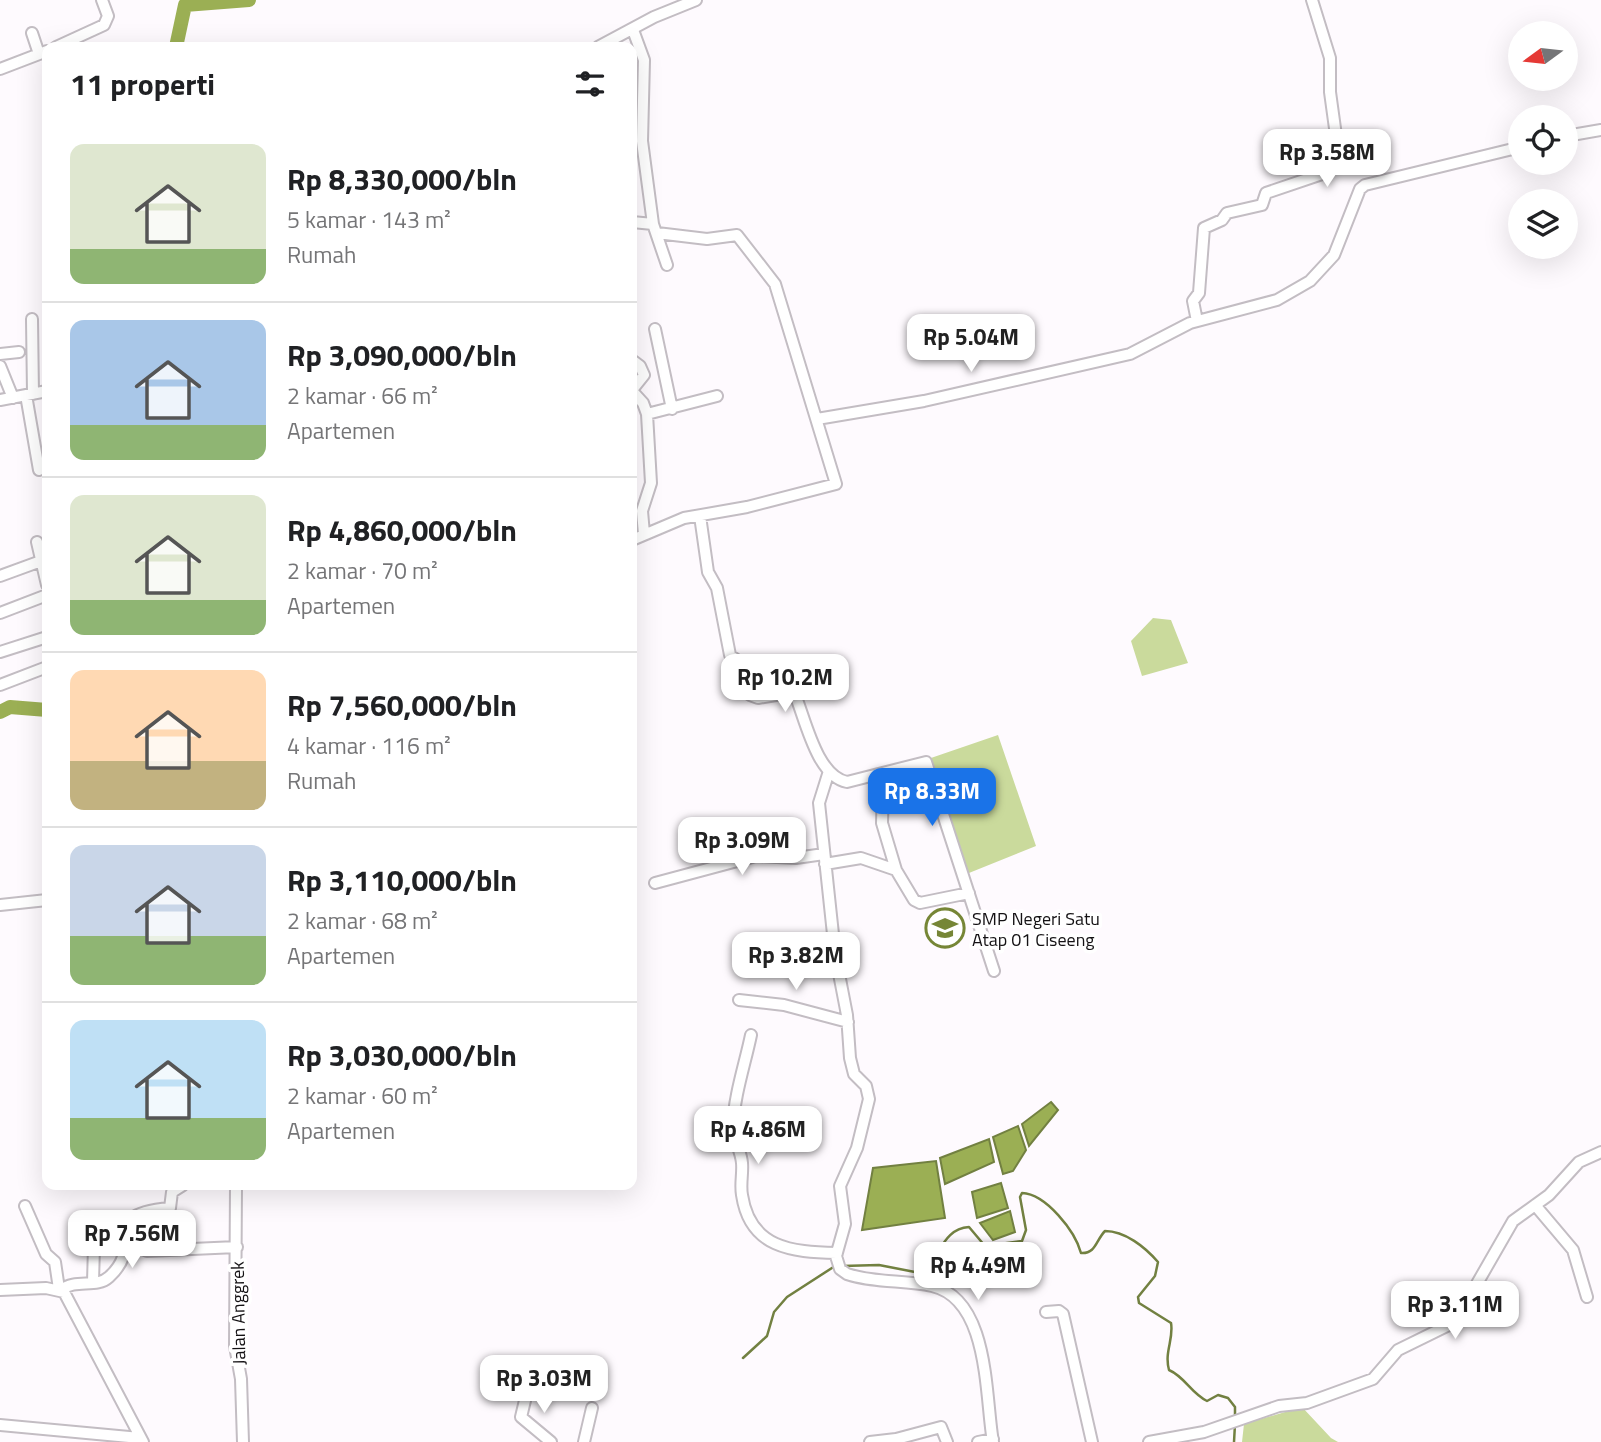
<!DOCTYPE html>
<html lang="id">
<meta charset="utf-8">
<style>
:root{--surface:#fff;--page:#f2f2f2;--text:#202124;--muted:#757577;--line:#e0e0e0;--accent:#1a73e8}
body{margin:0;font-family:"Titillium Web",sans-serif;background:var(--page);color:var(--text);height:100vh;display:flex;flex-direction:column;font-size:26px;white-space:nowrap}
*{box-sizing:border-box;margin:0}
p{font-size:23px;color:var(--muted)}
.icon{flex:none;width:38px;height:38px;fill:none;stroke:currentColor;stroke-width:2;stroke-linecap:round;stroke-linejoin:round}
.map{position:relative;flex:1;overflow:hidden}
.side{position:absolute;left:42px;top:42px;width:595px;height:1148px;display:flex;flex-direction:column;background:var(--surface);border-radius:14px;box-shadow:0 7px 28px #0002}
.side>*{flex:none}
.needle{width:46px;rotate:255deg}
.buttons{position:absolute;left:1508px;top:21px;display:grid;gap:14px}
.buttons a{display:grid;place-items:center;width:70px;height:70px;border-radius:50%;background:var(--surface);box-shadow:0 7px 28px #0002;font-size:35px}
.price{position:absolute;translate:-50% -60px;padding:0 16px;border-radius:14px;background:#fff;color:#222;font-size:23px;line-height:46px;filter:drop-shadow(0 2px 4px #0008)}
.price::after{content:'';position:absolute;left:50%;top:42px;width:21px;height:16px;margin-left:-10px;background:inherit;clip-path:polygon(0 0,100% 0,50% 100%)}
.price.active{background:var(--accent);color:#fff}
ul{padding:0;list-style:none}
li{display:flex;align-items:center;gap:21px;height:175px;padding:0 28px}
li+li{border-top:2px solid var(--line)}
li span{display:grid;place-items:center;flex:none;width:196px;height:140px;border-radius:14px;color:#555}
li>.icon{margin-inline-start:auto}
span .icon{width:84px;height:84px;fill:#fffc;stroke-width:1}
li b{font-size:30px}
h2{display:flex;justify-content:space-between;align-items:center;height:84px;padding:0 28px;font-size:30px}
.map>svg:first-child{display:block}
</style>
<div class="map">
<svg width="1601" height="1442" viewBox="0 0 1601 1442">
<rect width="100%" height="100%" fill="#fefafe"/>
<path fill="#cada9c" d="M1153 618 1171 620 1188 663 1142 676 1131 641Z
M998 735 1036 846 964 875 928 759Z
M1302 1407 1331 1438 1338 1442H1242L1244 1424Z"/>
<path fill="#9baf54" stroke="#728041" stroke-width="2" d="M1051 1102 1058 1110 1029 1146 1022 1124Z
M1018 1126 1026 1150 1013 1171 1003 1174 993 1137Z
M989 1139 994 1162 945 1184 940 1158Z
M936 1161 945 1218 862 1230 873 1168Z
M1001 1183 1008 1208 977 1218 972 1192Z
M1010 1211 1015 1232 993 1240 980 1223Z"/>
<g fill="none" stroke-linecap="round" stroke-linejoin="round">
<path stroke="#728041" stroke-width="2.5" d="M842 1266 879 1265 920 1273C941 1259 941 1229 969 1227L985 1246 1022 1241 1026 1230 1020 1197 1022 1193C1046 1194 1075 1231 1081 1253 1096 1254 1096 1240 1105 1231 1125 1231 1145 1247 1158 1262L1155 1276 1138 1297 1139 1303 1171 1323C1174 1339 1164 1352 1169 1370 1185 1377 1191 1393 1207 1401L1218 1395 1228 1398 1235 1407V1418
M743 1358 767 1336 774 1312 787 1297 835 1266
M1234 1442 1235 1424"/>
<path stroke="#9baf54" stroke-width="14" d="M176 47 185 5 249 0
M0 712 10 707 47 710"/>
<g stroke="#c3bdc3" stroke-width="14">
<path id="minor" d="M633 30 644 60 642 141 653 224
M32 33 39 54
M56 47 104 25 108 16 102 0
M598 47 654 17 696 0
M0 69 47 51
M1566 136 1601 130
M632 222 653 224 667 265
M32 319 33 394
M1197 321 1193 301 1199 293 1204 228 1222 220 1227 213 1262 205 1266 193 1322 174 1335 157 1337 143 1330 92V58L1312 0
M655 329 672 409
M0 354 19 352
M632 360 640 366 644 375 632 390
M0 366 13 398
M632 391 643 403 647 414 651 483 642 511 644 534
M26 395 39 470
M0 400 47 391
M647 414 717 396
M817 419 924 401 1130 354 1190 323 1277 300 1310 281 1334 255 1360 189 1365 185 1521 147
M700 516 708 572 717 588 730 655 738 661 750 695 758 698 794 692C805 717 816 776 847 782L926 762 994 971
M632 540 684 518 747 507 836 484 775 284 737 235 707 239 657 233
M37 542 47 585
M0 576 41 561
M0 613 47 595
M0 652 47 637
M0 685 47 667
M829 771 819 803 835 953 847 1015 850 1058 854 1074 866 1086 869 1099 857 1148 840 1186 845 1224 836 1256 840 1269 847 1274C874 1283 904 1280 932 1286 990 1299 985 1397 993 1442
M878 774 883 787 882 823 896 870
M825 864 861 858 896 870 914 900 920 903 969 893
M655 883 756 856 796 858 824 854
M0 905 47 900
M739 1000 784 1005 848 1022
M751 1035C745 1064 734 1096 733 1126 733 1139 741 1150 742 1163 743 1174 740 1184 742 1195 750 1248 791 1252 837 1253
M236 1185 235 1346 241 1379 243 1442
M1535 1205 1573 1250 1587 1297
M25 1206 46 1254 55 1262 59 1289
M126 1242H142L143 1249 147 1251 237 1247
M93 1282 94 1246
M0 1290 46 1288 64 1292 143 1442
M61 1290C76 1278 96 1289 109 1277 147 1243 96 1214 170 1208L172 1192 183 1185
M1046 1312 1059 1311 1063 1314 1092 1442
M528 1388 521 1417 551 1442
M0 1425 140 1438
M584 1442 592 1408
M870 1442 896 1439 941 1427 947 1442
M978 1442 993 1439
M1149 1442 1204 1432 1279 1406 1307 1403 1373 1379 1398 1350 1455 1322 1513 1221 1549 1195 1579 1162 1601 1152"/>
</g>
<use href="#minor" stroke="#fff" stroke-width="10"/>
</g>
<defs>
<g id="school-ring" transform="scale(2.0125)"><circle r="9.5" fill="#fff" stroke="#768636" stroke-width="1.5"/><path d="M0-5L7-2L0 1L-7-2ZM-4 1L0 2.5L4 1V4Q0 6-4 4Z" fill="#768636"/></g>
</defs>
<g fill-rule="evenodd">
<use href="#school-ring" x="945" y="928"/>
</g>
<g text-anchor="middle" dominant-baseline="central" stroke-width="7" stroke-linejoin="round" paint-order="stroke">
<g font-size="18" fill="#141214" stroke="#fff" text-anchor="start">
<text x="972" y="918">SMP Negeri Satu<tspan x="972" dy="21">Atap 01 Ciseeng</tspan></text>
</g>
<g font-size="18" fill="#141214" stroke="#fff">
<text transform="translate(238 1313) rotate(-91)">Jalan Anggrek</text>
</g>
</g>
</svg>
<div class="buttons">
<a><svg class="needle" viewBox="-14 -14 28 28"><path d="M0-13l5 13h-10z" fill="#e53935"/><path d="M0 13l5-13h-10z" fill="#757577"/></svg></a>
<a><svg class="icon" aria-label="locate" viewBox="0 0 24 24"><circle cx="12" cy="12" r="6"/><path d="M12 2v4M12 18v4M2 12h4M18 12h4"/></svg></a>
<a><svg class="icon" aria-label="layers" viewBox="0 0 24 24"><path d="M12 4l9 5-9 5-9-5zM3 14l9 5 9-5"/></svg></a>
</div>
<b class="price" style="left:1327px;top:189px">Rp 3.58M</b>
<b class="price" style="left:971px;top:374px">Rp 5.04M</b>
<b class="price" style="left:785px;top:714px">Rp 10.2M</b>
<b class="price active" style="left:932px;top:828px">Rp 8.33M</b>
<b class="price" style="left:742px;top:877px">Rp 3.09M</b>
<b class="price" style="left:796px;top:992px">Rp 3.82M</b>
<b class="price" style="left:758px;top:1166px">Rp 4.86M</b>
<b class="price" style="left:132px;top:1270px">Rp 7.56M</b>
<b class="price" style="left:978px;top:1302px">Rp 4.49M</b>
<b class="price" style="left:1455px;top:1341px">Rp 3.11M</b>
<b class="price" style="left:544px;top:1415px">Rp 3.03M</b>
<section class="side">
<h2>11 properti<svg class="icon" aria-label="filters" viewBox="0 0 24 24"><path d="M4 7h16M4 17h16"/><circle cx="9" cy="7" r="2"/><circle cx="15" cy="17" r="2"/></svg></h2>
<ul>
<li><span style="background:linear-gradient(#dfe7d0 75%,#8fb573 0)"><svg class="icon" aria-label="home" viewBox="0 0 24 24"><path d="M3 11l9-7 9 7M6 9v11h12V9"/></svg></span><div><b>Rp 8,330,000/bln</b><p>5 kamar · 143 m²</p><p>Rumah</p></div></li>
<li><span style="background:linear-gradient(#a9c7e8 75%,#8fb573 0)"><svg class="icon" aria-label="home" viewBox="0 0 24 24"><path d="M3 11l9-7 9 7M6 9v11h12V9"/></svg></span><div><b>Rp 3,090,000/bln</b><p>2 kamar · 66 m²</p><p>Apartemen</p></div></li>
<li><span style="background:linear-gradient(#dfe7d0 75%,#8fb573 0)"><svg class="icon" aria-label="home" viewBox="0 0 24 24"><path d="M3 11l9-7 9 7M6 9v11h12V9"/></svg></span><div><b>Rp 4,860,000/bln</b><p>2 kamar · 70 m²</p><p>Apartemen</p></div></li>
<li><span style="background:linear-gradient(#ffd9b3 65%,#c2b280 0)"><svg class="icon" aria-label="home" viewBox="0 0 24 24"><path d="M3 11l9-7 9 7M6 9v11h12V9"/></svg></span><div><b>Rp 7,560,000/bln</b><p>4 kamar · 116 m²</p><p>Rumah</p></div></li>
<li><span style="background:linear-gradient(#c9d6e8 65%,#8fb573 0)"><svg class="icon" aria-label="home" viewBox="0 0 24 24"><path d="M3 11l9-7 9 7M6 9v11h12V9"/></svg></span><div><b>Rp 3,110,000/bln</b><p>2 kamar · 68 m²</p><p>Apartemen</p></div></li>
<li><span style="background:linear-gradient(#bfe0f5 70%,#8fb573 0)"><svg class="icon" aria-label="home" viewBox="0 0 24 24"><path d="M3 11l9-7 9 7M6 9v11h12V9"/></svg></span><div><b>Rp 3,030,000/bln</b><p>2 kamar · 60 m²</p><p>Apartemen</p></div></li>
</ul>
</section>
</div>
